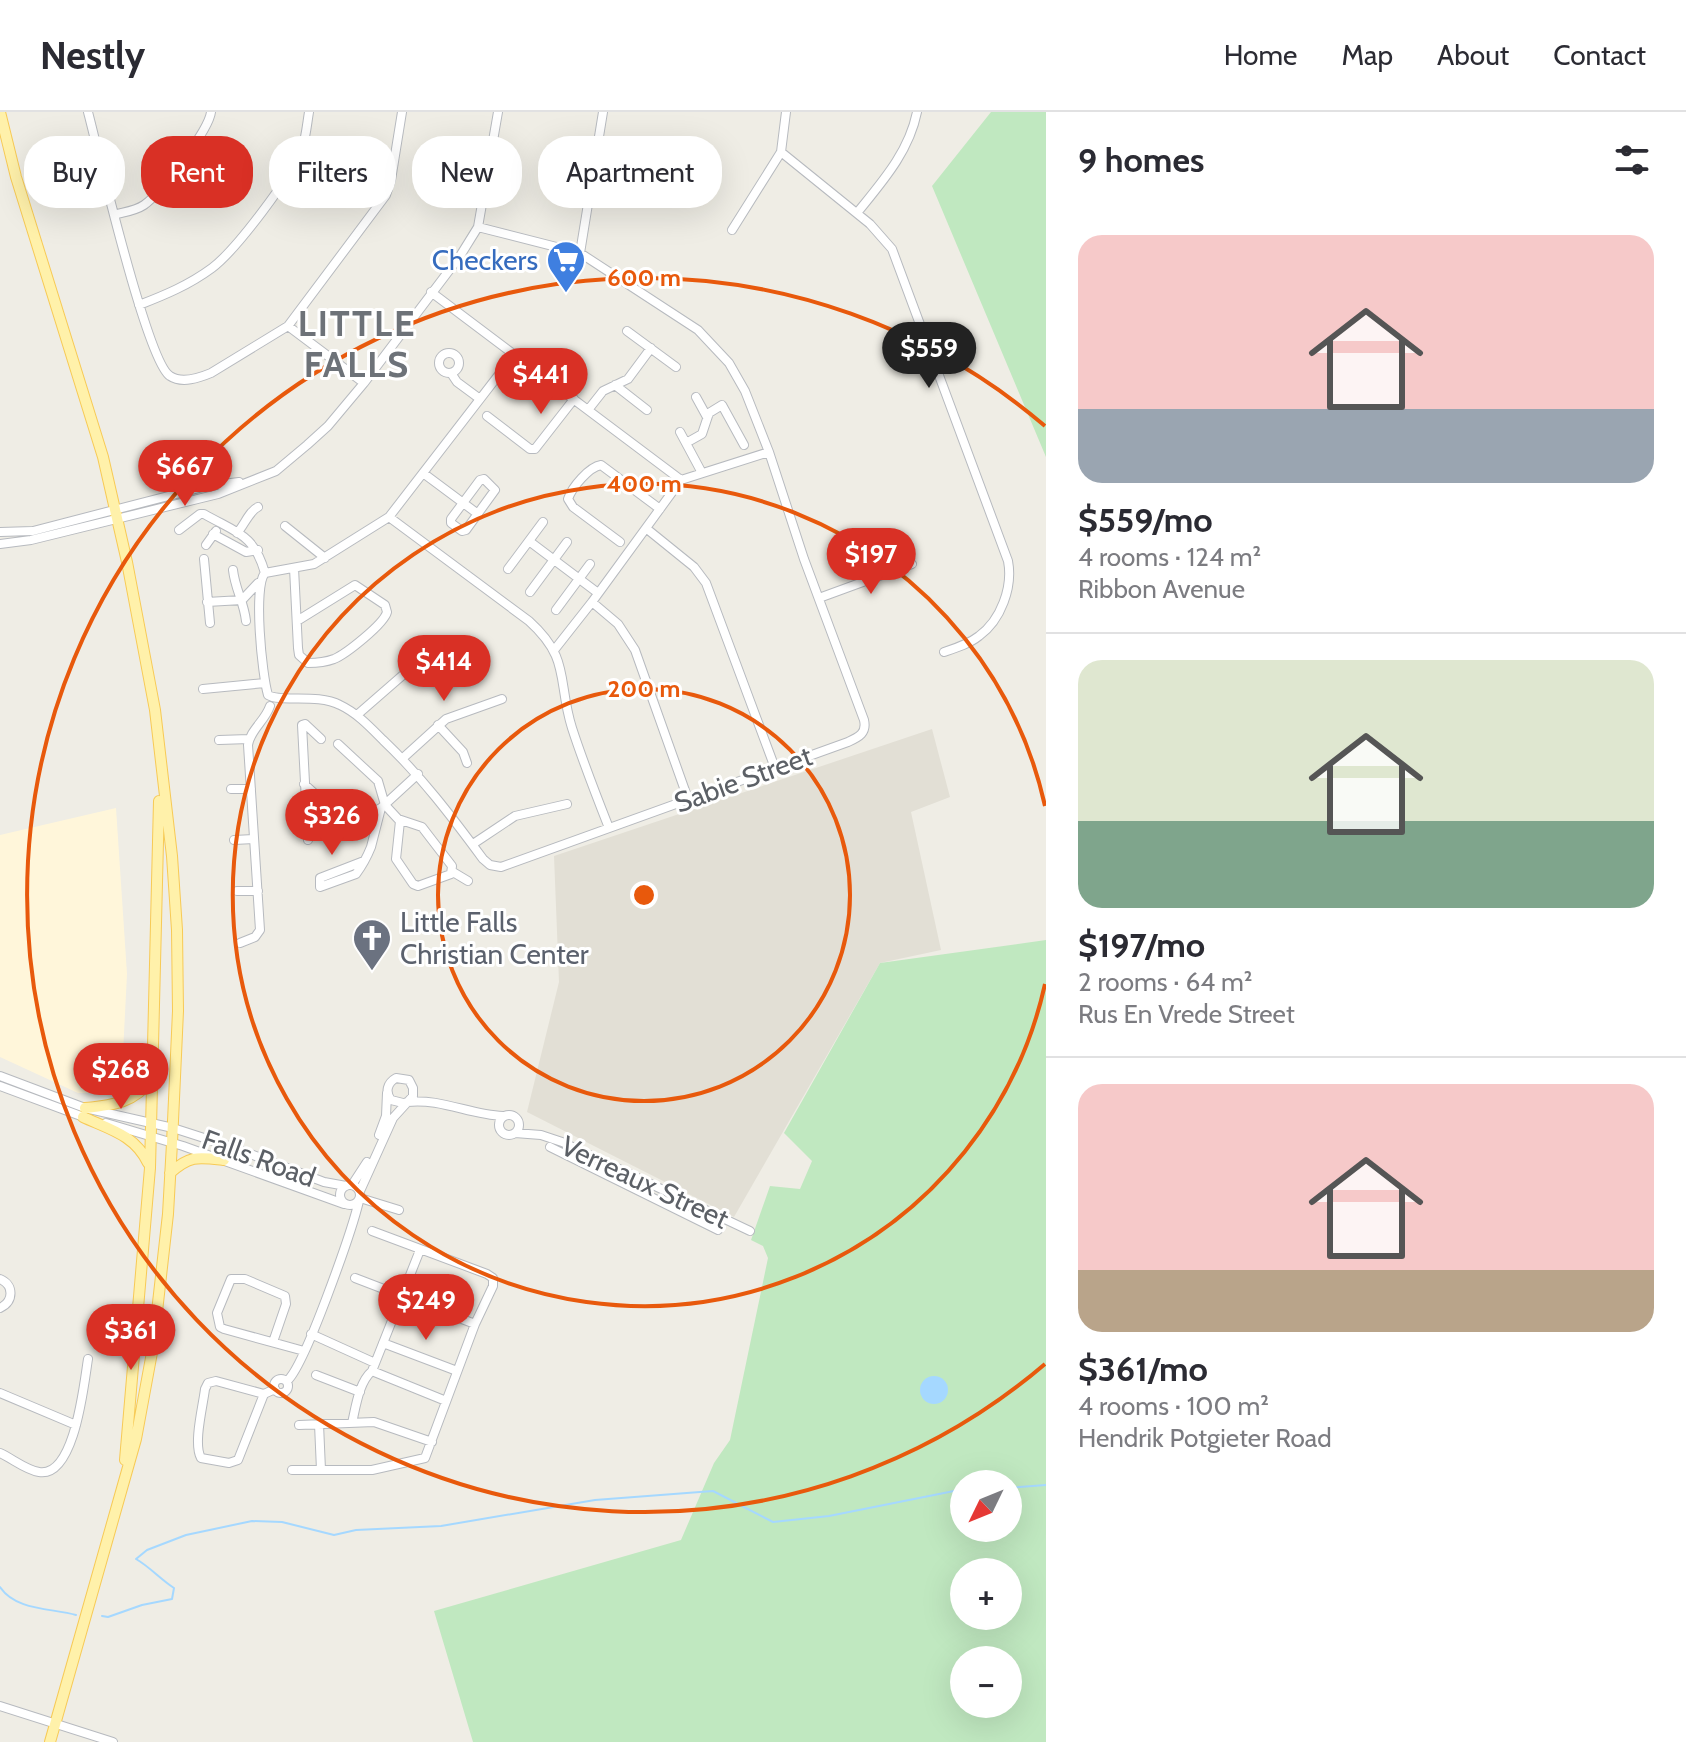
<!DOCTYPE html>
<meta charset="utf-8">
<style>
:root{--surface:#fff;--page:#f2f2f3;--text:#2b2b33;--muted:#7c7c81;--line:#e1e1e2;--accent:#d93025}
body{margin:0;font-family:Cabin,sans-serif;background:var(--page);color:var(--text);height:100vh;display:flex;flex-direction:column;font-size:30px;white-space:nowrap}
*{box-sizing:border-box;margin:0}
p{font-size:26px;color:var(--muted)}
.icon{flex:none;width:44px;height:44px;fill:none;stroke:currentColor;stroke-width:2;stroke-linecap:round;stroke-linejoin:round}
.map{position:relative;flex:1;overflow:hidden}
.panel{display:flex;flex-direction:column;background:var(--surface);width:640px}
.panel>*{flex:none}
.top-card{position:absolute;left:24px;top:24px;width:760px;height:72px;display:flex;gap:16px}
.needle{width:52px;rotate:227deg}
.buttons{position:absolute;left:950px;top:1358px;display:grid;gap:16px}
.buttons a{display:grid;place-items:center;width:72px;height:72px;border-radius:50%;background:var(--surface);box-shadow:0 8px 32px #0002;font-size:40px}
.price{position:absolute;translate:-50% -68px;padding:0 18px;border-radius:28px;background:var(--accent);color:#fff;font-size:26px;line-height:52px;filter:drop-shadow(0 2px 4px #0008)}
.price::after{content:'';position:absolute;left:50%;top:48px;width:24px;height:18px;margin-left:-12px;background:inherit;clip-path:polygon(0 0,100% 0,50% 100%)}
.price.selected{background:#222;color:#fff}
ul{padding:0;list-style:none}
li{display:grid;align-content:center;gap:16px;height:424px;padding:0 32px}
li+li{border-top:2px solid var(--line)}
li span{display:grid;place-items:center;height:248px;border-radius:24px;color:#555}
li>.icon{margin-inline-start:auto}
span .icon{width:144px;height:144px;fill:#fffc;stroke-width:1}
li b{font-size:34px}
h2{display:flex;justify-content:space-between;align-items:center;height:96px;padding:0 32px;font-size:34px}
.tag{padding:0 28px;border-radius:32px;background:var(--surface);box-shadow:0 8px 32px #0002;font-size:28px;line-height:72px}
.tag.selected{background:var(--accent);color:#fff}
header{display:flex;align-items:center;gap:48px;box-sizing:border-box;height:112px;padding:0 40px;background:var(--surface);border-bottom:2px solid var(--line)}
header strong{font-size:38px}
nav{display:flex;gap:44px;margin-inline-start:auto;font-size:28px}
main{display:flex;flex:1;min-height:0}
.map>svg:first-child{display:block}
</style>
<header>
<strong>Nestly</strong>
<nav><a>Home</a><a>Map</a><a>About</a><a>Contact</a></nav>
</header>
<main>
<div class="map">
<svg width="1046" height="1630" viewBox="0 0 1046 1630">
<rect width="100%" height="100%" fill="#efede5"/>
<path fill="#fff6da" d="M116 696 127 862 121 981H78L0 945V723Z"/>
<path fill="#e2dfd5" d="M932 617 950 685 911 700 941 838 880 851 734 1105 527 1000 559 870 554 744Z"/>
<path fill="#c0e8c0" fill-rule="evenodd" d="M991 0H1046V345L932 74Z
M1046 828V1630H473L434 1499 681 1428 714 1351 730 1328 768 1146 763 1134 751 1128 770 1074 800 1077 812 1049 784 1021 880 851ZM964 1372H1008V1416H964ZM964 1460H1008V1504H964ZM964 1548H1008V1592H964Z"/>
<path fill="#a5d8ff" d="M920 1278a14 14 0 1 1 28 0a14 14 0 1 1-28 0Z"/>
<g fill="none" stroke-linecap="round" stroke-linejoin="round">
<path stroke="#a5d8ff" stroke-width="2" d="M1008 1376 1046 1373
M0 1475C16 1499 52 1496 76 1503
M102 1504 108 1505 142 1493 172 1487 174 1476C160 1467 150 1455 136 1447L147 1438 186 1423 252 1409 282 1410 334 1423 356 1418 441 1414 595 1388 713 1379 773 1410 829 1404 964 1377"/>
<g stroke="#b7babf" stroke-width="10">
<path id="minor" d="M88 0C98 38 147 250 170 264 182 272 199 266 211 261L288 214 386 83 391 68 402 0
M781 40 870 112 892 137 1008 449C1013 475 1001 508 979 524 969 532 956 536 944 540
M857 101C882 70 909 40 917 0
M114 103C124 100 135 99 144 93 160 82 209 18 211 0
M732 118 781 40 786 0
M580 141 603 0
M431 180 681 368
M139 193C165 183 189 173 212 156 236 138 291 65 302 37 306 25 307 12 309 0
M288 214 364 271
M627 219 676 255
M439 251a10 10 0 1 1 20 0a10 10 0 1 1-20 0Z
M451 261 457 270 480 287
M615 273 647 298
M696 285 707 305
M588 298 603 279 628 267 651 236
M487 304 530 337H535L574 287
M680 320 702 361
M686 331 702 322 709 301 722 293 744 333
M423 361 478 402
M484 367 495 378 466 418 462 419 451 411V407L480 368Z
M389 405 529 509C571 547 557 568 572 616 583 650 596 683 609 716
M285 414 325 446
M647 417 694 455 706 471 775 656
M179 418 200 402H204C237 421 254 422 265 461
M0 420 33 419 207 374 239 370
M237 421C244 414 249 399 258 395
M213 422 246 440 258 438
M529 429 598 481
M620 430 573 395 568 387C572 375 589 355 601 353L660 397
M0 432 31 428 218 382 276 359 307 333 328 314 364 271 460 144 478 115 498 0
M206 433 216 419
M204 447 210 511
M294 456 298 536 299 543 308 551C316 551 326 550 334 547 346 542 384 512 387 500L385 493 355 473 297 509
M508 457 543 410
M233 458C235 477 244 490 246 509
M265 461C253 474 262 563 268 583 281 591 317 581 340 593 357 601 370 615 383 628 421 664 452 705 483 747L490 753 501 755 848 630C859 625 867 621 864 608L804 447 769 340 745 279 729 251 698 218 580 141 478 115
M265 461 314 452 389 405 514 243
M530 480 567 430
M819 486 912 452
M207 490 242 488 258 471
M592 490 618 512 635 538 688 687
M556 498 590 452
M555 537 592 490 681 368 769 340
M203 577 265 571
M357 603 419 549 442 538
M438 613 463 640 467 651
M219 628 249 627
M338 632 378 669 385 693 398 707 422 715 452 754 451 762 418 774 413 772 396 747 400 709
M403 646 446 607 502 587
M304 672 344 708 351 709 381 696
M231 677H251
M234 728 254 727
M308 728 302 613 305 612 321 627
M473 732 515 704 567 692
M364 749 320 766V775L356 762C362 754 367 745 371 735L381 696 418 662
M453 760 468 769
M237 779H258
M240 831 255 825 260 818 248 633C250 618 265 609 270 594
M0 964 85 996 173 1016 232 1035 324 1070 346 1074
M0 974 89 1007
M407 990C441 986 470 1003 503 1004
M499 1013a10 10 0 1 1 20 0a10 10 0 1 1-20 0Z
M106 1011 183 1034 344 1092
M515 1021 541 1023 562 1030 750 1119
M379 1023 386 1004 387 981
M550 1035 718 1118
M340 1083a10 10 0 1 1 20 0a10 10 0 1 1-20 0Z
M352 1073 367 1050
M360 1079 393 1006 413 984V976L409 968 396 966C387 971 385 980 391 988L403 991
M360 1086 399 1098
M355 1166 475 1212
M0 1167C14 1173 14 1189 0 1196
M311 1222 375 1251
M273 1230 286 1192 285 1184 245 1167H231L217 1201 220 1215 224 1217 304 1239
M383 1231 457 1259
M372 1259 446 1289
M316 1263 360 1280
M274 1274a7 7 0 1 1 14 0a7 7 0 1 1-14 0Z
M287 1269C305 1254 352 1118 359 1089
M0 1281 76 1313
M264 1282 238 1348 229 1351 201 1346C193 1332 203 1294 205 1277L208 1271 216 1269 264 1282 275 1277
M352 1311C356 1294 359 1270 372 1259L420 1138
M319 1312 321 1358
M299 1313 374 1310 432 1330
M0 1341C13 1347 26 1358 39 1360 75 1366 84 1271 88 1247
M292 1358H372L425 1346 475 1212 493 1174V1166L487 1162 372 1119
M0 1594 113 1630"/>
</g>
<g stroke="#f7ca56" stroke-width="12">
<path id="major" d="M0 0 16 65 103 345 127 450 155 598 172 744 177 818 178 899 172 1031 168 1102 153 1235 136 1327 50 1630
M85 996C114 993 134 991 152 967
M83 1005C109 1017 135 1023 148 1051
M170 1061C190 1043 198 1045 224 1048
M125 1348 150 1056 159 689"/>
</g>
<use href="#minor" stroke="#fff" stroke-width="8"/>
<use href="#major" stroke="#fff1aa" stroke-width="10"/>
</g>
<g fill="none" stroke="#e8590c" stroke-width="4">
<circle cx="644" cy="783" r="206"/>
<path d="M1045 872A411 411 0 1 1 1045 694"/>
<path d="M1045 1252A617 617 0 1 1 1045 314"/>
</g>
<defs>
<g id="supermarket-pin" transform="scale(2)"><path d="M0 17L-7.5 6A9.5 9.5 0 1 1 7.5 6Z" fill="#3f7fe0" stroke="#fff"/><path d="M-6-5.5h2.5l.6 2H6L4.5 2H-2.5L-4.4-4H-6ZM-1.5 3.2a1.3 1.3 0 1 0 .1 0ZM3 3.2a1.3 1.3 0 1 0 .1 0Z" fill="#fff"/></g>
<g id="church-pin" transform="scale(2)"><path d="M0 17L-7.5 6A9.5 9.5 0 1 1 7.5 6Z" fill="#6b7280" stroke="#fff"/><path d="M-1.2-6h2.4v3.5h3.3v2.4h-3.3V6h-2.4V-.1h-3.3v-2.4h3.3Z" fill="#fff"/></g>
</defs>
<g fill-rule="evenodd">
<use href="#supermarket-pin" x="566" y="148"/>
<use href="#church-pin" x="372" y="826"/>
</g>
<g text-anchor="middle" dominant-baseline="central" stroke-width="6" stroke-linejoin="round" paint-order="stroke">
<g font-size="28" fill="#366cbe" stroke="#fff" text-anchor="end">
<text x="538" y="148">Checkers</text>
</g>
<g font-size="28" fill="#5c6066" stroke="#fff">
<text transform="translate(743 667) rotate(-20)">Sabie Street</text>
<text transform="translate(259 1046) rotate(20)">Falls Road</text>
<text transform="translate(645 1070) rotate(25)">Verreaux Street</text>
</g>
<g font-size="28" fill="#5b616d" stroke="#fff" text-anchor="start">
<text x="400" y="810">Little Falls<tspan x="400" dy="32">Christian Center</tspan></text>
</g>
<g font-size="36" font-weight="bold" letter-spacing="2" fill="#6d7278" stroke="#fff">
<text x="357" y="211">LITTLE<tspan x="357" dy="41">FALLS</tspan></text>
</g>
</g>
<circle cx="644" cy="783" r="12" fill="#e8590c" stroke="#fff" stroke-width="4"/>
<g font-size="24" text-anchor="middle" font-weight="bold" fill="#e8590c" stroke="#fff" stroke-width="6" stroke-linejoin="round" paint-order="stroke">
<text x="644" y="174">600 m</text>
<text x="644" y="380">400 m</text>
<text x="644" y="585">200 m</text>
</g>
</svg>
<div class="buttons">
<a><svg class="needle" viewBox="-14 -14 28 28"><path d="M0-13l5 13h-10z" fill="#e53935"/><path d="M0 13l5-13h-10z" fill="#7c7c81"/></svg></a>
<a>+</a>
<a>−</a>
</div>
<b class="price selected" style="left:929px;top:278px">$559</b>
<b class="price" style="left:541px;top:304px">$441</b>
<b class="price" style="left:185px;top:396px">$667</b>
<b class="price" style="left:871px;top:484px">$197</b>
<b class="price" style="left:444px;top:591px">$414</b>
<b class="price" style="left:332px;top:745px">$326</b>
<b class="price" style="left:121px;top:999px">$268</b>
<b class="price" style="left:426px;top:1230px">$249</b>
<b class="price" style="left:131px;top:1260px">$361</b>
<div class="top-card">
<a class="tag">Buy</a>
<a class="tag selected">Rent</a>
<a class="tag">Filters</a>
<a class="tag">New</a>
<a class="tag">Apartment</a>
</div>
</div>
<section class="panel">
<h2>9 homes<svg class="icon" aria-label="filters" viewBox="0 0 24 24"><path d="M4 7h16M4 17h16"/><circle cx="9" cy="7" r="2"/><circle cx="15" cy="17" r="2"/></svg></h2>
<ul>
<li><span style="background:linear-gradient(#f6c9c9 70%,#9aa5b1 0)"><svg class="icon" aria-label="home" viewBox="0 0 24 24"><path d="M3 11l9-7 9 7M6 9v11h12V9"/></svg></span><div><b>$559/mo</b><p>4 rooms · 124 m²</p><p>Ribbon Avenue</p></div></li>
<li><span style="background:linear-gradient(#dfe7d0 65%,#7fa58c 0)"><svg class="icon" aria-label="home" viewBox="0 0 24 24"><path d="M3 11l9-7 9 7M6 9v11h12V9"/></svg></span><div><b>$197/mo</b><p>2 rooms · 64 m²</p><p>Rus En Vrede Street</p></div></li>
<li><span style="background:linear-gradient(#f6c9c9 75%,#b9a48a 0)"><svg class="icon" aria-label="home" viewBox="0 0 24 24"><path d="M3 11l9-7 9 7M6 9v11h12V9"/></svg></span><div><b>$361/mo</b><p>4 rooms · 100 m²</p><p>Hendrik Potgieter Road</p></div></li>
</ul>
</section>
</main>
